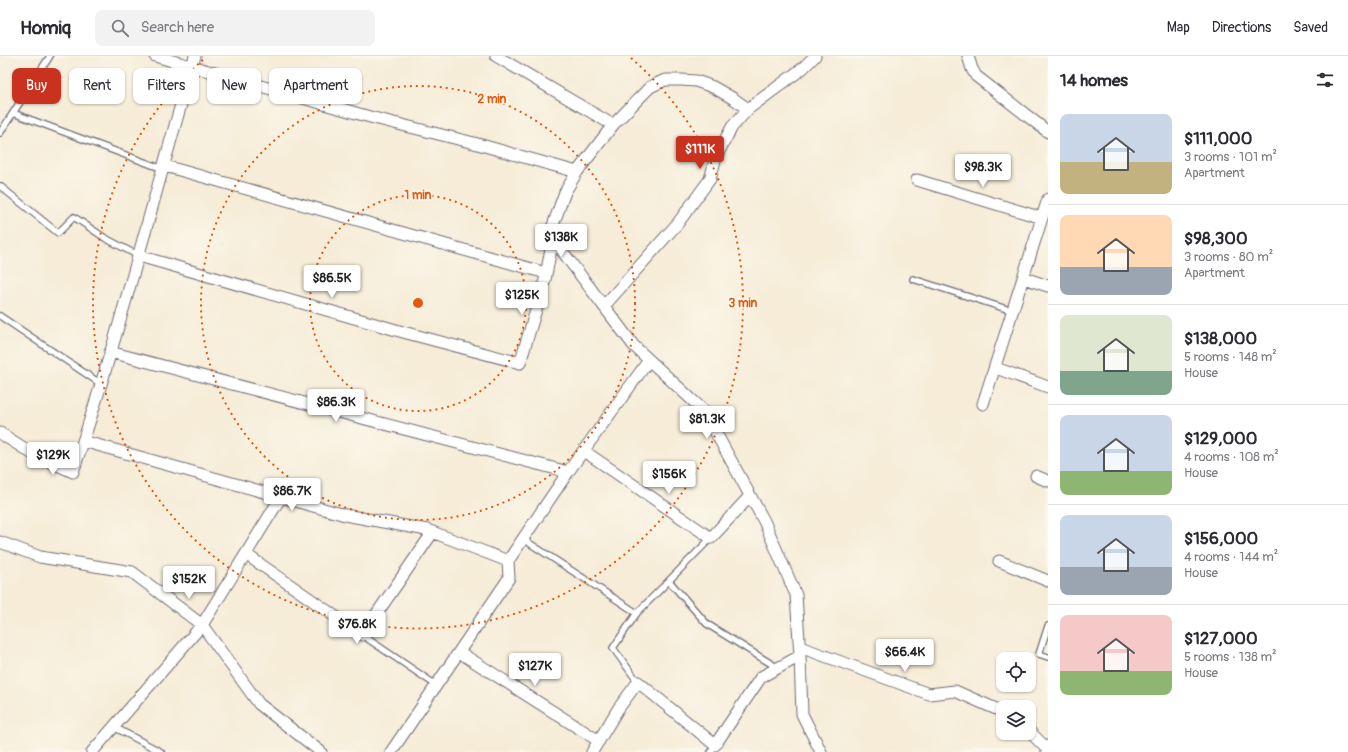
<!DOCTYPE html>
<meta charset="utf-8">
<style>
:root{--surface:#fff;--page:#f2f2f3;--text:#2b2b33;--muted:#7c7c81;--line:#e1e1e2;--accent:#c8321e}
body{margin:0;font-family:Pangolin,sans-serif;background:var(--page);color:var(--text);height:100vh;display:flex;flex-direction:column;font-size:15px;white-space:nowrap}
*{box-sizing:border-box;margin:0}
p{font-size:13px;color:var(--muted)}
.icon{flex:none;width:22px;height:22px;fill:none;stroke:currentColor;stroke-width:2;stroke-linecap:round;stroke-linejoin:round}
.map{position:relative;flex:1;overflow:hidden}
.drawer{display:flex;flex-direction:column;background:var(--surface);width:300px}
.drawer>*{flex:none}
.top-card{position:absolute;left:12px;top:12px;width:380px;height:36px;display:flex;gap:8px}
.controls{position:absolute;left:996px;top:596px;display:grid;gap:8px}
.controls a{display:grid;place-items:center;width:40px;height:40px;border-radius:8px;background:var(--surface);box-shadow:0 1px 3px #0004;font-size:20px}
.price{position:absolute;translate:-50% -34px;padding:0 9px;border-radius:4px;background:#fff;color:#222;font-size:13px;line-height:26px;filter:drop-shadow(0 1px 2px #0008)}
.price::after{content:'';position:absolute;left:50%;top:24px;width:12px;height:9px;margin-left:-6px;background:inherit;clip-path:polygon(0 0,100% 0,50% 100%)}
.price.on{background:var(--accent);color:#fff}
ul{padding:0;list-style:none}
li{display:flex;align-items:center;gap:12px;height:100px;padding:0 12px}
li+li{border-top:1px solid var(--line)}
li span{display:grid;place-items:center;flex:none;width:112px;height:80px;border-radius:8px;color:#555}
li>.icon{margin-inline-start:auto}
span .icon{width:48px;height:48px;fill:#fffc;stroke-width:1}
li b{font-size:17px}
h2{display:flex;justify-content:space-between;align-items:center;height:48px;padding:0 12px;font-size:17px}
.chip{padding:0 14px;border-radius:8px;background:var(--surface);box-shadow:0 1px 3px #0004;font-size:14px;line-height:36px}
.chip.on{background:var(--accent);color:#fff}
header{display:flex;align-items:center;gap:24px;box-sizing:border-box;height:56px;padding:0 20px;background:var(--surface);border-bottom:1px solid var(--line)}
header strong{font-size:19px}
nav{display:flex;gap:22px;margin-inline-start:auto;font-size:14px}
.search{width:280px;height:36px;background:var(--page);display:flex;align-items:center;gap:10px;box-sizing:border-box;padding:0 14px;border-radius:8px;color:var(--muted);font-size:15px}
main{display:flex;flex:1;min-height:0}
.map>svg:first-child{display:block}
</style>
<header>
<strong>Homiq</strong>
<div class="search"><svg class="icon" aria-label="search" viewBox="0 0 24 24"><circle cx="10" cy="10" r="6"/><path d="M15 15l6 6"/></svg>Search here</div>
<nav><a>Map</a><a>Directions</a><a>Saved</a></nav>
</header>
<main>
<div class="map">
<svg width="1048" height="696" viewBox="0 0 1048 696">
<rect width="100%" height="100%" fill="#fbf7ec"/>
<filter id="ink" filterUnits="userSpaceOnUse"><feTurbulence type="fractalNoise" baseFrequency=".025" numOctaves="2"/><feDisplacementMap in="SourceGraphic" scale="8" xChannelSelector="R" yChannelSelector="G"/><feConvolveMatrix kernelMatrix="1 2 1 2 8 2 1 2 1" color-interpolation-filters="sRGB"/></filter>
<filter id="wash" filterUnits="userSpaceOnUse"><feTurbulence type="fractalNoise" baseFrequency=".012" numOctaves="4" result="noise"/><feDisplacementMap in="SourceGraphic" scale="16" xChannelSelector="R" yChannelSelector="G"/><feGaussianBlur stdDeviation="0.9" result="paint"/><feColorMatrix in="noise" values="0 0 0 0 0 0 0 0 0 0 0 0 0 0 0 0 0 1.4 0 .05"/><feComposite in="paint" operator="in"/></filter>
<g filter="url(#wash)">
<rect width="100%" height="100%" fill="#f6ecd7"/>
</g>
<g filter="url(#ink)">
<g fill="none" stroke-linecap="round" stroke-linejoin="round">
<g stroke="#6c6972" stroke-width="8">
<path id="service" d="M50 0 13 57 163 113
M0 77 13 57
M0 130 58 177 74 161 105 182 139 200
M913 223 1013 255
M0 260 101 328
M523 483 637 557 711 482
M669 525 707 568 778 612
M637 557 613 592 638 626
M1048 570 1039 598 1048 601
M362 579 436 629
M114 671 161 696
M711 696 715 689"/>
</g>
<g stroke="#6c6972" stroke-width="13">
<path id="minor" d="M155 0 370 61 474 87 577 116
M496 0 613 69
M968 0 972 13 976 20 1048 76
M748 53 734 43 713 31 696 25 681 24H665L650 31 613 69 577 116 565 136 552 172 553 183 634 290 704 355 764 465 796 539 800 600 802 658 821 696
M165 110 546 217
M917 124 1042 162
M139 200 403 276 520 307 545 224 553 183
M1024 222 1048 230
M604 250 678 167 710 123 716 101 732 71 748 53 803 12 815 0
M110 296 568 416
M996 312 1048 331
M983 348 1048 143
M0 377 33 398 73 416C119 279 154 139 195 0
M83 385 345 459 427 474 508 505
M584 395 711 482 750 440
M1036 420 1048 425
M0 486 40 501 132 516 202 569 259 648 321 696
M247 499 362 579 433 476
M999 505 1048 525
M800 591 929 638 955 635 1003 656
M459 596 599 685
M1029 675 1048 694
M92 696 202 569 281 441
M391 696 509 522 508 505 568 416 649 304
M592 696 618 653 638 626 715 689 761 621 800 600"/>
</g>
<use href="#service" stroke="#fff" stroke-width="5.5"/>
<use href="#minor" stroke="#fff" stroke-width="11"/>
</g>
</g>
<g fill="none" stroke="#e8590c" stroke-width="2" stroke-dasharray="2 4">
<circle cx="418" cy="247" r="108"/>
<circle cx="418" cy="247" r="217"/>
<path d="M631 2A325 325 0 1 1 205 2"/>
</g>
<circle cx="418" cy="247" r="6" fill="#e8590c" stroke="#fbf7ec" stroke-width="2"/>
<g font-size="12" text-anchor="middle" font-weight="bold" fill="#e8590c" stroke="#fbf7ec" stroke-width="3" stroke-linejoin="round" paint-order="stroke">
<text x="492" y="47">2 min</text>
<text x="418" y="143">1 min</text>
<text x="743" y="251">3 min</text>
</g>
</svg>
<div class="controls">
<a><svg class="icon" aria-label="locate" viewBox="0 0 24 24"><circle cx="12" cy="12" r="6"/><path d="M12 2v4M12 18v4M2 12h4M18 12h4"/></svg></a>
<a><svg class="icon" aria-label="layers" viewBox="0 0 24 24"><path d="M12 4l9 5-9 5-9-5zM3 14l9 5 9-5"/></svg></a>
</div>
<b class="price on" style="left:700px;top:114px">$111K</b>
<b class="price" style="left:983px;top:132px">$98.3K</b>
<b class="price" style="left:561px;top:202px">$138K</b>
<b class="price" style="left:332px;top:243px">$86.5K</b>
<b class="price" style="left:522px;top:260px">$125K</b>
<b class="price" style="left:336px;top:367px">$86.3K</b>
<b class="price" style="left:707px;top:384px">$81.3K</b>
<b class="price" style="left:53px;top:420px">$129K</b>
<b class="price" style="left:669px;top:439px">$156K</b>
<b class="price" style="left:292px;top:456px">$86.7K</b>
<b class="price" style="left:189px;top:544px">$152K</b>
<b class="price" style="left:357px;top:589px">$76.8K</b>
<b class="price" style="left:905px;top:617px">$66.4K</b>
<b class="price" style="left:535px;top:631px">$127K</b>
<div class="top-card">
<a class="chip on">Buy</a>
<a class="chip">Rent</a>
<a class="chip">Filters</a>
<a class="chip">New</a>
<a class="chip">Apartment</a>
</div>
</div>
<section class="drawer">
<h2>14 homes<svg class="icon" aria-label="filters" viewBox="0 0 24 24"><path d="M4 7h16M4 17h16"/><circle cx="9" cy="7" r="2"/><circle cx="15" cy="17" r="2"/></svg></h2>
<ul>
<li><span style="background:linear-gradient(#c9d6e8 60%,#c2b280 0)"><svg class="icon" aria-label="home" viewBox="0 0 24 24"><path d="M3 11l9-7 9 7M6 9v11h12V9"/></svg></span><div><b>$111,000</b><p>3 rooms · 101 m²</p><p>Apartment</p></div></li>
<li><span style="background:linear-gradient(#ffd9b3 65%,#9aa5b1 0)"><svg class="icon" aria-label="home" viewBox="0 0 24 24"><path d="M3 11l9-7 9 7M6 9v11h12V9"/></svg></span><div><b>$98,300</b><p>3 rooms · 80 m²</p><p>Apartment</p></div></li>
<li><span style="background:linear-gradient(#dfe7d0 70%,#7fa58c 0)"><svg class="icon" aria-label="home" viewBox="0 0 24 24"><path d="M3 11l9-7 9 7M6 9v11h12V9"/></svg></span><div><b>$138,000</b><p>5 rooms · 148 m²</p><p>House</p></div></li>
<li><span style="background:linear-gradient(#c9d6e8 70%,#8fb573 0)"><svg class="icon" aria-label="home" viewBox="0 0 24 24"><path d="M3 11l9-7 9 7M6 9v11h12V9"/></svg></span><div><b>$129,000</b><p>4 rooms · 108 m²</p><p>House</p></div></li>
<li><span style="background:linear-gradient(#c9d6e8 65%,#9aa5b1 0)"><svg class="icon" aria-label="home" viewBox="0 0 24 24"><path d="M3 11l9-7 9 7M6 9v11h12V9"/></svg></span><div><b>$156,000</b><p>4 rooms · 144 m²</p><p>House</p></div></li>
<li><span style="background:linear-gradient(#f6c9c9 70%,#8fb573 0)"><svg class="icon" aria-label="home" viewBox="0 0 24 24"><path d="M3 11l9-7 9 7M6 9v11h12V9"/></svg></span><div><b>$127,000</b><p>5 rooms · 138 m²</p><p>House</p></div></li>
</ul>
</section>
</main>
